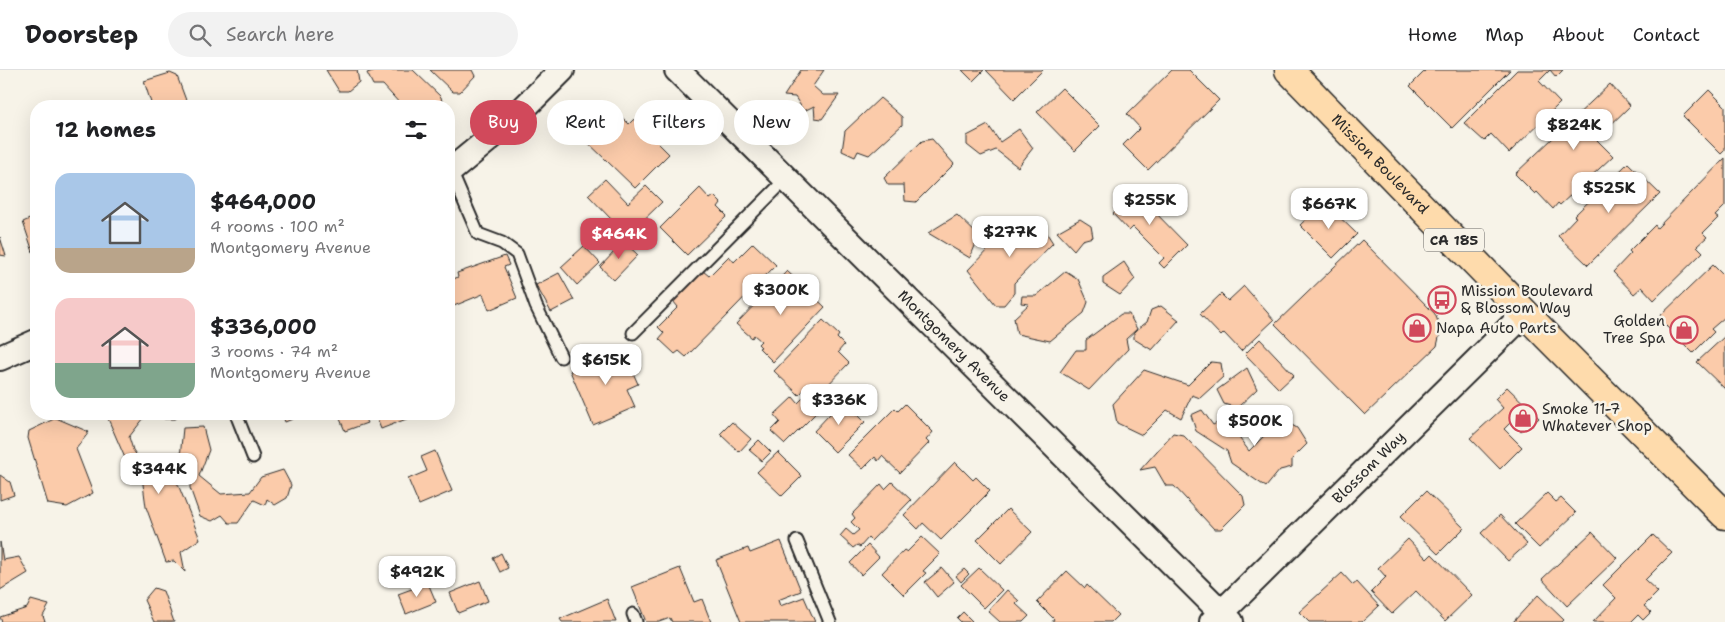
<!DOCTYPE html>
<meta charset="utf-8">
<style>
:root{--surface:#fff;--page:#f2f2f2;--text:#202124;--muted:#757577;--line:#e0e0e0;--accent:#d1495b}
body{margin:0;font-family:"Shantell Sans",sans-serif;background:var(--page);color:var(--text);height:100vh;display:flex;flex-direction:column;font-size:19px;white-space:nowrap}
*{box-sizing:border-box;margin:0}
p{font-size:16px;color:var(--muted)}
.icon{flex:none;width:28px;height:28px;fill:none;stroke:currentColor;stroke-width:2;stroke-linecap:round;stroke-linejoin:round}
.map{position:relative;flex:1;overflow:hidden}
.panel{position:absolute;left:30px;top:30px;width:425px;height:320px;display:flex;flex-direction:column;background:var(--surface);border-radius:20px;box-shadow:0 5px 20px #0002}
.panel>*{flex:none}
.guide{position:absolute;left:470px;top:30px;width:475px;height:45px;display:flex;gap:10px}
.price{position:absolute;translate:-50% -42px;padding:0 11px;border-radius:10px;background:#fff;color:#222;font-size:16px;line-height:32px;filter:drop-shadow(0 1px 2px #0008)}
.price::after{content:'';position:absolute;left:50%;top:30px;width:15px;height:11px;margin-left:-8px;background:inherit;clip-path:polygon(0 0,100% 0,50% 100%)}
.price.on{background:var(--accent);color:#fff}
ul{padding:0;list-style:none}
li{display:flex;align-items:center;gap:15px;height:125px;padding:0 25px}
li span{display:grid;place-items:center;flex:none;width:140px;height:100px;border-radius:15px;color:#555}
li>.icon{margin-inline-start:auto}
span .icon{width:60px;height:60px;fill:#fffc;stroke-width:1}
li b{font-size:21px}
h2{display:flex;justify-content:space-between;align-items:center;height:60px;padding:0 25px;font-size:21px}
.tag{padding:0 18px;border-radius:22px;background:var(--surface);box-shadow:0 5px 20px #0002;font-size:18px;line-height:45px}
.tag.on{background:var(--accent);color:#fff}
header{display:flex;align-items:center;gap:30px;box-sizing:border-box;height:70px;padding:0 25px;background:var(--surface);border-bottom:1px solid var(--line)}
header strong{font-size:24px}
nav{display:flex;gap:28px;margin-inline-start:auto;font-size:18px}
.search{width:350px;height:45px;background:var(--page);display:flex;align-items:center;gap:12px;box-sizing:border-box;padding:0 18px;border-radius:28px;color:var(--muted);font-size:19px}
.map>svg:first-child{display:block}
</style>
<header>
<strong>Doorstep</strong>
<div class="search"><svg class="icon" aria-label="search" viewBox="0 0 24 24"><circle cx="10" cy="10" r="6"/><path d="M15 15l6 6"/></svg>Search here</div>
<nav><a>Home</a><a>Map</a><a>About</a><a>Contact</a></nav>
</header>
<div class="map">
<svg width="1725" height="552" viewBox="0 0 1725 552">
<rect width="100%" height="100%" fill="#f7f3e8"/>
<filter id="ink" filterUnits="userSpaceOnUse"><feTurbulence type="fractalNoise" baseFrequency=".02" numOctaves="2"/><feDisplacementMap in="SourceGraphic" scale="10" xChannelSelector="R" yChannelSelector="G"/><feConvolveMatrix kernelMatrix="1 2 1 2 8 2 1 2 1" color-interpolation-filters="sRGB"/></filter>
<g filter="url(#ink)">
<path fill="#fbcbaa" stroke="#2b2b2b" d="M326 0H357L359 12 348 21H339Z
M376 0H413L441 27 443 36H402L383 15H373L367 3Z
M430 0H472L475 6 460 22H453Z
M801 0H824L813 16 823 25H839L822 49 815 48 814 36 804 41 795 27 784 26Z
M962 0H984L973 11Z
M986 0H1043L1014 29Z
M1172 0H1189L1219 30 1148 100 1123 75 1140 58 1127 44Z
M1426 0H1510L1452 58 1410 16Z
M1517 0H1563L1556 7 1550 0 1539 11 1560 33 1509 83 1491 64 1484 71 1464 53Z
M170 3 177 6 187 33 184 36H152L144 11Z
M1610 14 1630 36 1596 69 1613 86 1560 135 1558 133 1553 139 1537 122 1535 124 1515 104Z
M1062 18 1100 56 1075 81 1037 42Z
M1709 20 1725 36V80L1721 84 1683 46Z
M880 28 902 47V55L869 85 858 81 855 87 842 81 845 61Z
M608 34 629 54 634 49 669 84 635 118 579 64Z
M988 55 1000 72 1019 59 1033 78 1018 97 996 80 981 86 967 75V66Z
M932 69 954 94 916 132 905 131 904 115H888L884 108 922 71Z
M1725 88V136L1715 146 1718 148 1703 163 1707 167 1697 176 1703 182 1654 230 1642 217 1634 224 1613 202 1631 183 1629 181 1655 155 1657 158Z
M1628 93 1660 124 1588 195 1558 166 1576 147 1574 146Z
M605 109 628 133 646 116 662 132 627 166 620 158 615 163 606 153 611 149 588 125Z
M700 118 710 129 714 126 721 133 718 137 727 146 687 185 660 158Z
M1139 118 1155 134 1151 138 1187 175 1164 198 1159 193 1164 188 1133 157 1129 161 1113 144Z
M1324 132 1357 164 1333 188 1300 155Z
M957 145 979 166 970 188 928 163Z
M36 146V191L23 152Z
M1018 148H1037L1053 173 1014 213V223L1004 235H996L968 200Z
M1080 149 1091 156 1093 167 1082 170 1074 180 1057 162Z
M0 167 6 186 0 185Z
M621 169 638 185 614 210 600 197 616 180 613 178Z
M1362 170 1435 244 1441 259 1437 276 1365 345 1275 254Z
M753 173 776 195 686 287 679 281 675 284 659 269 664 263 658 257 678 237 673 231 703 201 709 206 729 186 734 192Z
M584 176 600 193 577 215 561 197Z
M505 186 509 195 504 197 517 228 489 240 483 224 449 238V211L458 207 457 203Z
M1124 192 1135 209 1120 225 1103 214V207Z
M1713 195 1725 207V247L1711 259 1714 262 1693 283 1658 248Z
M787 201 825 237 773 292 759 278 761 277 758 274 761 271 754 265 752 268 736 254Z
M1066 201 1078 209 1088 232 1084 243 1050 271 1017 264 1014 248 1029 234 1021 233 1022 226H1036Z
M559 203 574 230 551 242 536 215Z
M1244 216 1274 250 1241 281 1224 263 1221 266 1200 244 1221 224 1228 231Z
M1161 236 1179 250 1152 280 1134 269V262L1147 252 1151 240Z
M1121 244H1129L1137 259 1126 269 1128 279 1089 320 1060 302 1076 280H1086V270Z
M823 250 839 265 837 268 844 275 838 282 849 293 819 324 809 315 799 325 774 301Z
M1725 266V319L1697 292Z
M1260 269 1294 305 1279 319 1245 284Z
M622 278 638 314 627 319 635 337 593 355 570 301Z
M1211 292 1221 293 1223 307 1200 328 1192 325 1181 348 1167 340 1142 365 1117 353 1113 334 1144 300 1188 315Z
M1247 298 1257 319 1237 338 1224 334 1217 320Z
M1507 317 1539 348 1531 356 1529 354 1521 361 1511 352 1504 359 1522 377 1500 399 1470 368 1503 338 1495 329Z
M793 327 798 333 803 328 817 342 785 374 771 361 780 352 774 345Z
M843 330 865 352 835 382 814 361Z
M905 334 933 362 926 370 929 373 900 403 882 386 878 391 875 387 863 399 848 385 895 338 898 341Z
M1202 340 1213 355 1225 349 1249 381 1281 349 1297 358 1307 374 1292 389V397L1280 400 1266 417 1231 393 1227 381 1196 361 1191 345Z
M106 344H144V348L129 367 133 380 138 387 171 397 200 469 181 482 185 502 174 491 166 492 146 437 141 399 136 389 125 388Z
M160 344H186L174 349H164Z
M282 344H305L285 352Z
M338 344H365L363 345 367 353 345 361Z
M375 344H419L381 359Z
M56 348 89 362 76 379 93 423 67 437 48 434 28 368 29 361Z
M732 352 751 369 739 382 720 364Z
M203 357 209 380 199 406 221 424 250 422 261 407 283 400 291 415 287 428 275 435 267 429 265 435 254 430 238 453H229L222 445 212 451 200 446 190 418V410L196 408 179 397 183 358Z
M1173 363 1183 365 1243 426 1245 435 1221 459H1214L1174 416H1166L1155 397 1140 400Z
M759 370 771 382 762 391 749 380Z
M435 381 452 421 419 435 408 409 427 401 421 387Z
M778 382 802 406 782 426 757 402Z
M955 392 973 410 976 407 990 421 941 470 923 453 918 459 904 445Z
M0 405 10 412 14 425 0 430Z
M892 412 911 430 871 471 868 468 860 477 857 475 853 478 840 466 846 459 853 465 859 460 851 452 855 448 852 444 881 414 885 419Z
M1426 421 1464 458 1438 484 1400 447Z
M1547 423 1556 432 1561 428 1576 443 1539 478 1515 454Z
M1008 439 1032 462 1001 494 977 470Z
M1500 445 1527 474 1508 491 1481 463Z
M1592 462 1617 488 1567 536 1542 509Z
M1653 465 1672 483 1645 510 1658 522 1644 536 1651 542 1643 550 1638 545 1631 552H1593L1616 528 1603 515Z
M922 467 940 484 923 501 926 503 904 525 882 503 904 480 907 482Z
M1408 469 1427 489 1432 484 1472 525 1445 551 1416 521 1392 544 1371 522 1386 507 1378 498Z
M781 471 801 521 778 530 780 536 804 527 815 552H741L716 490 748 478 750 483Z
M0 472 3 490 19 487 28 503 0 520Z
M868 475 879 487 861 505 850 493Z
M501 483 508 498 500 502 493 488Z
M680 498 694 532 702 529 711 552H672L670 548 659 552H646L632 517Z
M942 498 954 512 937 527 925 512Z
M979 498 1002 520 984 538 961 515Z
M964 499 969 504 961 512 956 506Z
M1067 501 1085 518 1087 515 1118 545 1111 552H1052L1054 549 1037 532Z
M1342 503 1353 515 1357 512 1379 536 1362 552H1309L1299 542Z
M480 511 488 531 458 543 450 523Z
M428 513 436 532 406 544 398 524Z
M154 518 163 521 174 552H154L144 530Z
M1007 520 1019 531 1016 534 1029 546 1023 552H1000L988 541Z
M1538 525 1564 550 1562 552H1513Z
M607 529 616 552H562L560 549Z
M31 530 49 535 43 546 45 552H2L0 547 27 538Z
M963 542 972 551 970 552H961L957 548Z"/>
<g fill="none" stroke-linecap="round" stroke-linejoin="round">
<g stroke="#2b2b2b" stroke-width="15">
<path id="service" d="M451 101 478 164 502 173 517 184 536 236 561 287
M633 263 786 109
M236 344 253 387
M797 471 830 552
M633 544 636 552"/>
</g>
<g stroke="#2b2b2b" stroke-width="28">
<g id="minor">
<path id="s1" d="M677 0 1231 552"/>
<path d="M449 102 512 50 562 0"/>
<path d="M0 288 36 272"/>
<path id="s2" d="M1212 552 1525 243"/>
</g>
</g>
<g stroke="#2b2b2b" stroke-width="31">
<g id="primary">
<path id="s3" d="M1289 0 1547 266 1725 445"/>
</g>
</g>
<use href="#service" stroke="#f7f3e8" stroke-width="11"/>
<use href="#minor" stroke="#f7f3e8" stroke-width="24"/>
<use href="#primary" stroke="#fedbac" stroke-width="28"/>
</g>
</g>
<defs>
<g id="bus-ring" transform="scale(1.4375)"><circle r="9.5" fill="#f7f3e8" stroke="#d1495b" stroke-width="1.5"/><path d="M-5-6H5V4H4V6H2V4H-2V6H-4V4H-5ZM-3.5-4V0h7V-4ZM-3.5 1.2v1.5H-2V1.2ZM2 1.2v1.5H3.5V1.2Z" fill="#d1495b"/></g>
<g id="shop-ring" transform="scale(1.4375)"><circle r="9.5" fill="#f7f3e8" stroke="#d1495b" stroke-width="1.5"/><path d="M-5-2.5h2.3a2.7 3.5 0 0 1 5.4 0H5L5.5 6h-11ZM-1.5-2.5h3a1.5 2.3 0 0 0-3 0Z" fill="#d1495b"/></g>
</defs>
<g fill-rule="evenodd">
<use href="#bus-ring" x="1442" y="230"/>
<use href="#shop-ring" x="1417" y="258"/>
<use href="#shop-ring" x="1684" y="260"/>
<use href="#shop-ring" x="1523" y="348"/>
</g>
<g text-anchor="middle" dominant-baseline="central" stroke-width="5" stroke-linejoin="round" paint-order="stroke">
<rect fill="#f7f3e8" stroke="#686764" stroke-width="1" x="1424" y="158.5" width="60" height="23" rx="4"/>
<g font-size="14" font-weight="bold" fill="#2b2b2b">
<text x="1454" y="170">CA 185</text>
</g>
<g font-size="15" fill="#2b2b2b" stroke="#f7f3e8">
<text stroke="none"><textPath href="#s3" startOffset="131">Mission Boulevard</textPath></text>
<text stroke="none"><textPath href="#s1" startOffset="391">Montgomery Avenue</textPath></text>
<text stroke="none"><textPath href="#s2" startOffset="220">Blossom Way</textPath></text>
</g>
<g font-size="15" fill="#2b2b2b" stroke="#f7f3e8" text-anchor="start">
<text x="1461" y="221">Mission Boulevard<tspan x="1461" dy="17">&amp; Blossom Way</tspan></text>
<text x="1665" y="251" text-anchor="end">Golden<tspan x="1665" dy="17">Tree Spa</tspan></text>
<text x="1436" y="258">Napa Auto Parts</text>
<text x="1542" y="339">Smoke 11-7<tspan x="1542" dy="17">Whatever Shop</tspan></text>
</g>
</g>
</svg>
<b class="price" style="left:1574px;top:81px">$824K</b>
<b class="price" style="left:1609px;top:144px">$525K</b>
<b class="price" style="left:1150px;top:156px">$255K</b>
<b class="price" style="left:1329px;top:160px">$667K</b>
<b class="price" style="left:1010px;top:188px">$277K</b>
<b class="price on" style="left:619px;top:190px">$464K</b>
<b class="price" style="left:781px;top:246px">$300K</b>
<b class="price" style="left:606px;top:316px">$615K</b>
<b class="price" style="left:839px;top:356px">$336K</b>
<b class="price" style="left:1255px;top:377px">$500K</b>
<b class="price" style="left:159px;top:425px">$344K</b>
<b class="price" style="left:417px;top:528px">$492K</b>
<div class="guide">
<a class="tag on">Buy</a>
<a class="tag">Rent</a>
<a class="tag">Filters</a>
<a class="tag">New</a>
</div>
<section class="panel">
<h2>12 homes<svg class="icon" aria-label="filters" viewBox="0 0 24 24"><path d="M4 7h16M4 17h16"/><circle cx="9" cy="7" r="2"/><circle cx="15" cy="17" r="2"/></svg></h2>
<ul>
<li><span style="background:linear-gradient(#a9c7e8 75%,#b9a48a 0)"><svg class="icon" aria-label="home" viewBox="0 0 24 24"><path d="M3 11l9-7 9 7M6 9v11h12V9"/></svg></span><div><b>$464,000</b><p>4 rooms · 100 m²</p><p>Montgomery Avenue</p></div></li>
<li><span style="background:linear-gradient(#f6c9c9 65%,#7fa58c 0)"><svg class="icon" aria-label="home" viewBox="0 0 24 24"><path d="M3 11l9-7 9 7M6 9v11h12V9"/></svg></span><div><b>$336,000</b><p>3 rooms · 74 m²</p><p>Montgomery Avenue</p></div></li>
</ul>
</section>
</div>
